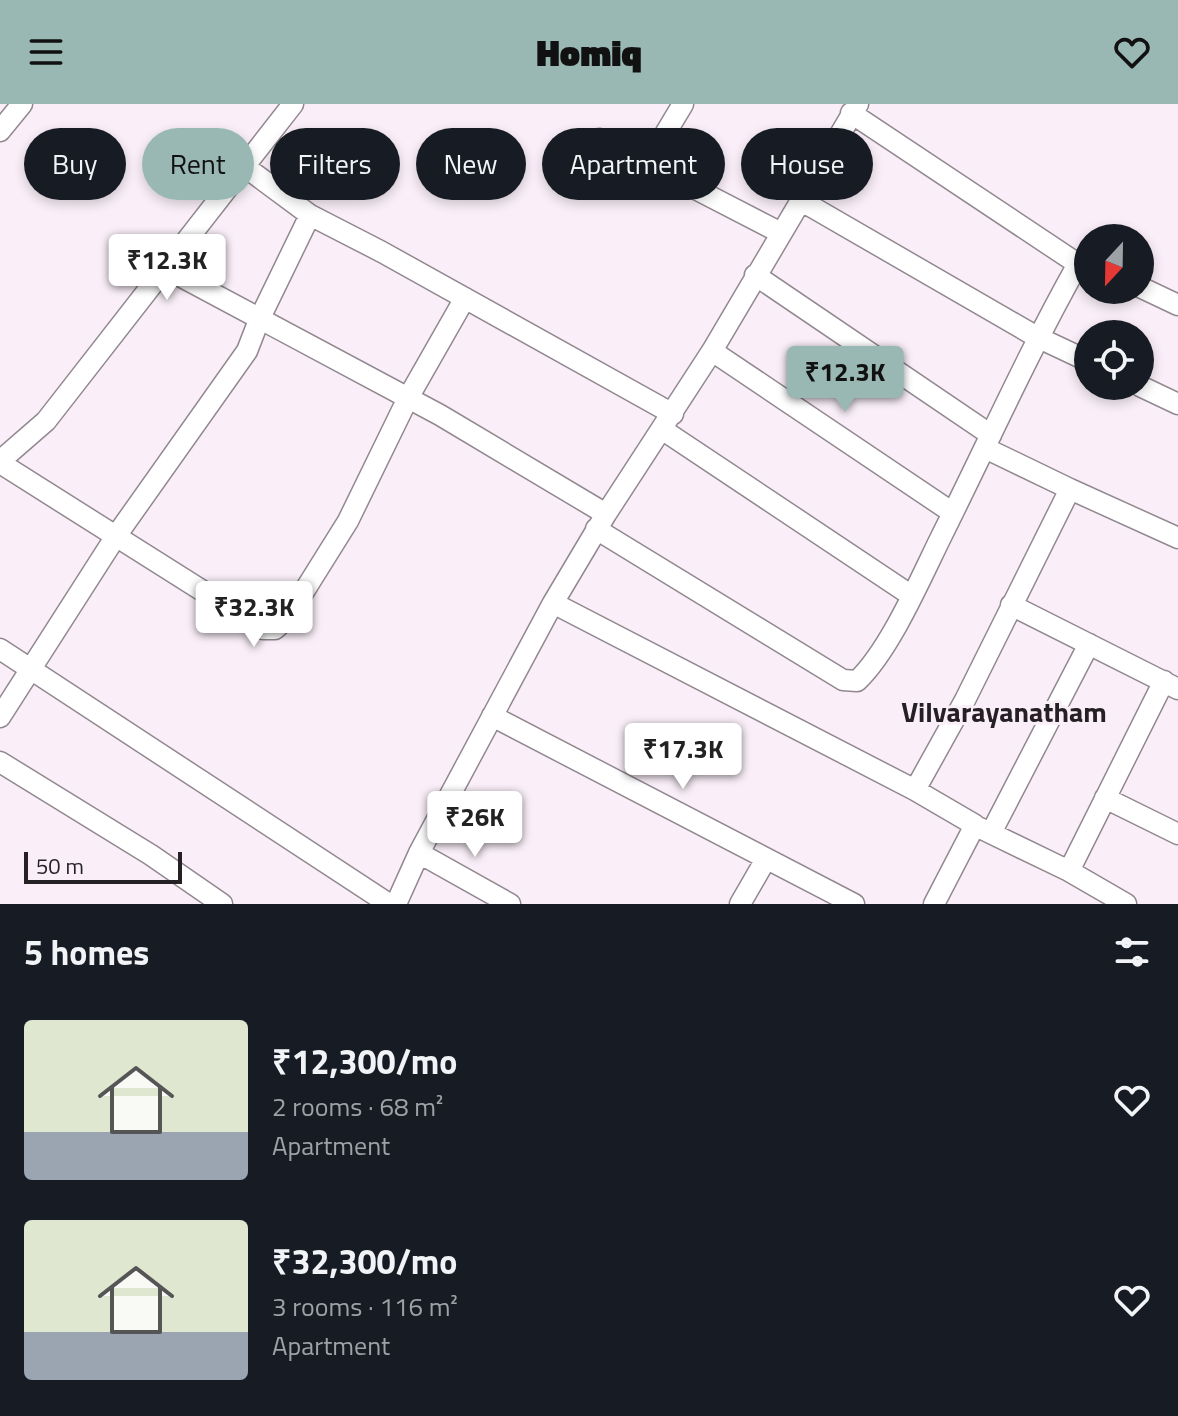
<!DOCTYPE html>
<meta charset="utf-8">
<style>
:root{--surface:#171b24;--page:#20242c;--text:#f1f3f6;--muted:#9ea1a6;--accent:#99b8b3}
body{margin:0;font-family:"Titillium Web",sans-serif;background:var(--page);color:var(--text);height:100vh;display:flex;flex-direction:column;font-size:30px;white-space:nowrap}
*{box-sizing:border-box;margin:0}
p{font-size:26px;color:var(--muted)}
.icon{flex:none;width:44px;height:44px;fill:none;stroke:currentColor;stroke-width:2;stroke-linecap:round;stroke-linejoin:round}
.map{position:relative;height:800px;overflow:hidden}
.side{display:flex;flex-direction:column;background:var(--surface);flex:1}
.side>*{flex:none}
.guide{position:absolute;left:24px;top:24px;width:1130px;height:72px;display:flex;gap:16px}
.needle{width:52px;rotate:202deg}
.fabs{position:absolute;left:1074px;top:120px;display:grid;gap:16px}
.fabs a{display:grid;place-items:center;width:80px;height:80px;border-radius:50%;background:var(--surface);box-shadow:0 4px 12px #0003;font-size:40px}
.scale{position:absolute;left:24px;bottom:20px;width:158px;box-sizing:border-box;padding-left:8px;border:4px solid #242023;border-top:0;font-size:22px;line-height:28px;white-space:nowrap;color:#242023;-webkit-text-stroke:6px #faeff8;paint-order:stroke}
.price{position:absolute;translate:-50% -68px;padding:0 18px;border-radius:8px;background:#fff;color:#222;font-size:26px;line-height:52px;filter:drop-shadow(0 2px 4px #0008)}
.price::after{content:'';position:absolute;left:50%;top:48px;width:24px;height:18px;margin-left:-12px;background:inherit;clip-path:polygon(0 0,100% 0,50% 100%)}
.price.current{background:var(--accent);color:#111}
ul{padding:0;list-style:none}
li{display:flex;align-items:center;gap:24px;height:200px;padding:0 24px}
li span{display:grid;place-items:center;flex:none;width:224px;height:160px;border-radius:8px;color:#555}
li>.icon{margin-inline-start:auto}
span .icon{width:96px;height:96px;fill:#fffc;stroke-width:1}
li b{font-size:34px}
h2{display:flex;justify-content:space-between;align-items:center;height:96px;padding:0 24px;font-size:34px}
.chip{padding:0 28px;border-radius:36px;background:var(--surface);box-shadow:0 4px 12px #0003;font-size:28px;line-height:72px}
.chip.current{background:var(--accent);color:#111}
header{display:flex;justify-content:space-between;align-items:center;height:104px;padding:0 24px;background:var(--accent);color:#111;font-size:36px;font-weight:800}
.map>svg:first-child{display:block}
</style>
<header><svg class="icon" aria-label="menu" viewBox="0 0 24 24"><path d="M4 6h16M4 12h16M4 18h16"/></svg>Homiq<svg class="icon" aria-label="heart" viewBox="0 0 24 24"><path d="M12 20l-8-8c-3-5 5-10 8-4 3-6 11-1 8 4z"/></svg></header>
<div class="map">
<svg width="1178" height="800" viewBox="0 0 1178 800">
<rect width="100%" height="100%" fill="#faeff8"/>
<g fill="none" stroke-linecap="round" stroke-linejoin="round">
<g stroke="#928890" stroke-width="23">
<path id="minor" d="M851 9 1078 160 1088 162
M0 27 22 0
M599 35 781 129
M647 60 683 0
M244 62 310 111 382 148 673 310
M800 96 1037 233 1088 257
M165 164 440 311 606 410
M755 171 991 331
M1140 183 1178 201
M712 247 953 409
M1140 282 1178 300
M663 326 912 492
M0 357 46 317 293 0
M0 359 263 525H275L288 513 348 417 408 294 465 194
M1070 385 1178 434
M596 425 843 576 857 577C889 547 920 476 940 435 986 343 1028 249 1078 160
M553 499 915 686 975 721 934 800
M1011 501 1178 585
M0 545 389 800
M492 612 854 800
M0 613 116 432 247 247 259 216 310 111
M0 658 151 751 222 800
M915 686 965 596 1070 385 985 344
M1105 694 1178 730
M980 724 1069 767 1126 800
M991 729 1089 540
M419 749 510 800
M1069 767 1164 577
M396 800 419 749 553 499 606 410 712 247 858 0
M740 800 766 755"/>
</g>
<use href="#minor" stroke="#fff" stroke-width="20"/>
</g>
<g text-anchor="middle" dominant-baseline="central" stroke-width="6" stroke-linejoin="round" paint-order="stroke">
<g font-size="28" font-weight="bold" fill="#242023" stroke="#faeff8">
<text x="1004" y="607">Vilvarayanatham</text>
</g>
</g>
</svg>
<div class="fabs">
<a><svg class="needle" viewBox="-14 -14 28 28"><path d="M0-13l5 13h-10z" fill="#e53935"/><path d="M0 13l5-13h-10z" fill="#9ea1a6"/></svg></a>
<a><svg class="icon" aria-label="locate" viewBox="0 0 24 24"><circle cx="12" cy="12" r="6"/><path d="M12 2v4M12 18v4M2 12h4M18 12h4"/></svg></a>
</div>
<div class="scale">50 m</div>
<b class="price" style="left:167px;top:198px">₹12.3K</b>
<b class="price current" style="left:845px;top:310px">₹12.3K</b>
<b class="price" style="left:254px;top:545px">₹32.3K</b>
<b class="price" style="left:683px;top:687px">₹17.3K</b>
<b class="price" style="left:475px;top:755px">₹26K</b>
<div class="guide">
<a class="chip">Buy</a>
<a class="chip current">Rent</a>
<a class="chip">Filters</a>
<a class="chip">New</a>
<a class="chip">Apartment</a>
<a class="chip">House</a>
</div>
</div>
<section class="side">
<h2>5 homes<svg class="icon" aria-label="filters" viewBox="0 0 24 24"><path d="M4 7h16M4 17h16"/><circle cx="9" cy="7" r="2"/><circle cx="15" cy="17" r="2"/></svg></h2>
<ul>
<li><span style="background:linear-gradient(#dfe7d0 70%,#9aa5b1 0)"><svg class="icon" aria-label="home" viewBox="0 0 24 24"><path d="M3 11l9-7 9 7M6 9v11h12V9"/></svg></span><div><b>₹12,300/mo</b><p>2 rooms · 68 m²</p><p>Apartment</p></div><svg class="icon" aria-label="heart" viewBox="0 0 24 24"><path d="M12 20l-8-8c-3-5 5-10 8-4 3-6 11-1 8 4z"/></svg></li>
<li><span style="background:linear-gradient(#dfe7d0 70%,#9aa5b1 0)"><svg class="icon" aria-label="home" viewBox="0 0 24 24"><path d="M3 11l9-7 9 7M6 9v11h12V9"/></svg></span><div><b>₹32,300/mo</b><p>3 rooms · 116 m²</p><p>Apartment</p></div><svg class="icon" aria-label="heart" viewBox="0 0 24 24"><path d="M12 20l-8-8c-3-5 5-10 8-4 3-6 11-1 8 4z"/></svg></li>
</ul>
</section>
